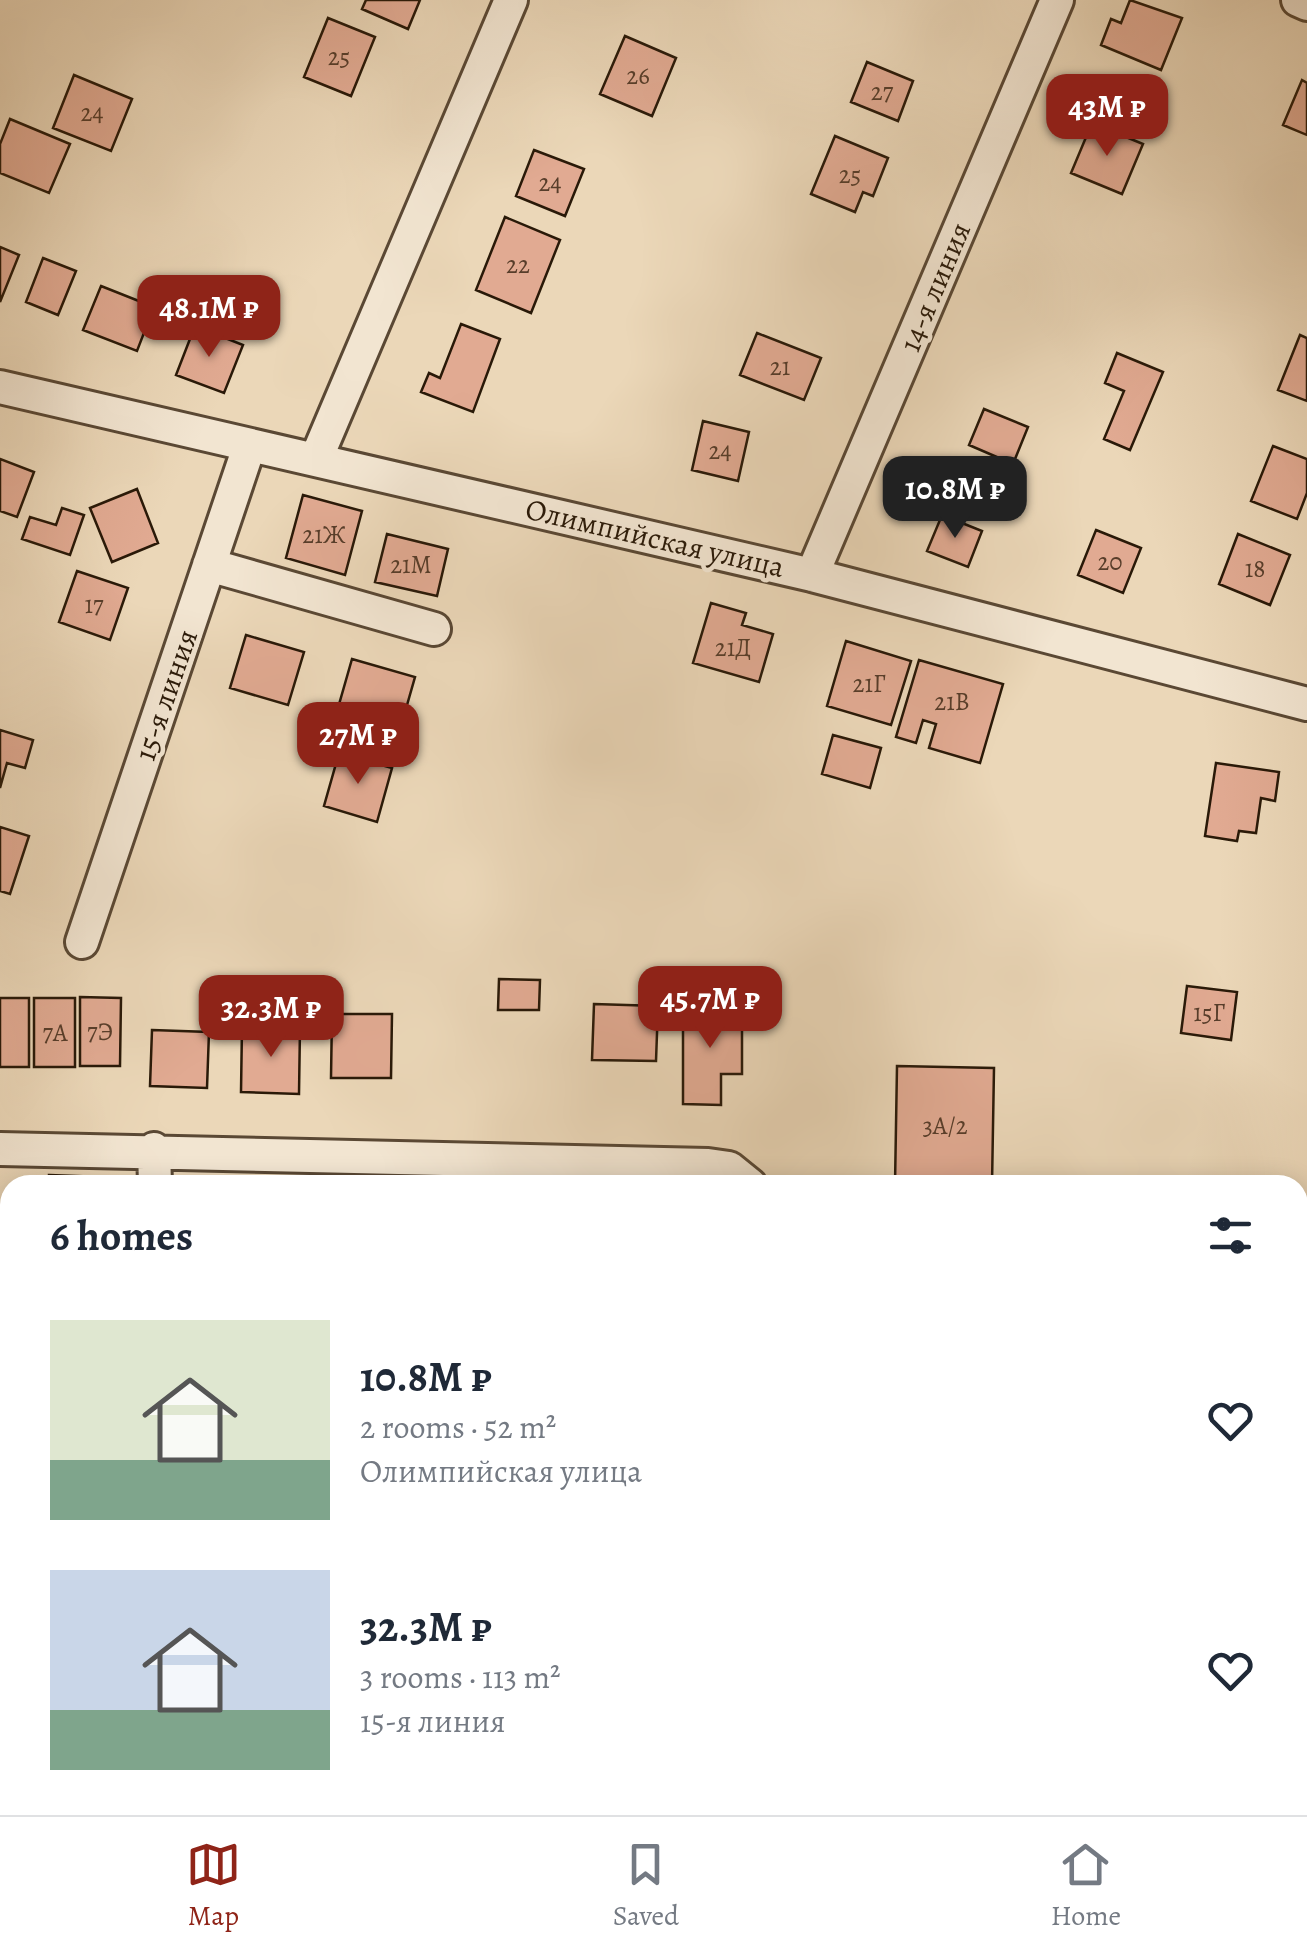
<!DOCTYPE html>
<meta charset="utf-8">
<style>
:root{--surface:#fff;--page:#f2f2f3;--text:#1f2937;--muted:#747a83;--line:#e0e1e3;--accent:#8f2418}
body{margin:0;font-family:Alegreya,serif;background:var(--page);color:var(--text);height:100vh;display:flex;flex-direction:column;font-size:38px;white-space:nowrap}
*{box-sizing:border-box;margin:0}
p{font-size:32px;color:var(--muted)}
.icon{flex:none;width:55px;height:55px;fill:none;stroke:currentColor;stroke-width:2;stroke-linecap:round;stroke-linejoin:round}
.map{position:relative;flex:1;overflow:hidden}
.panel{position:absolute;left:0px;top:1175px;width:1308px;height:640px;display:flex;flex-direction:column;background:var(--surface);border-radius:30px 30px 0 0;box-shadow:0 5px 25px #0003}
.panel>*{flex:none}
.price{position:absolute;translate:-50% -85px;padding:0 22px;border-radius:20px;background:var(--accent);color:#fff;font-size:32px;line-height:65px;filter:drop-shadow(0 2px 5px #0008)}
.price::after{content:'';position:absolute;left:50%;top:60px;width:30px;height:22px;margin-left:-15px;background:inherit;clip-path:polygon(0 0,100% 0,50% 100%)}
.price.on{background:#222;color:#fff}
ul{padding:0;list-style:none}
li{display:flex;align-items:center;gap:30px;height:250px;padding:0 50px}
li span{display:grid;place-items:center;flex:none;width:280px;height:200px;border-radius:0px;color:#555}
li>.icon{margin-inline-start:auto}
span .icon{width:120px;height:120px;fill:#fffc;stroke-width:1}
li b{font-size:42px}
h2{display:flex;justify-content:space-between;align-items:center;height:120px;padding:0 50px;font-size:42px}
.dock{display:flex;justify-content:space-around;align-items:center;height:140px;border-top:2px solid var(--line);background:var(--surface);font-size:28px;color:var(--muted)}
.dock a{display:grid;justify-items:center;gap:5px}
.dock .on{color:var(--accent)}
.map>svg:first-child{display:block}
</style>
<div class="map">
<svg width="1307" height="1815" viewBox="0 0 1307 1815">
<rect width="100%" height="100%" fill="#ebd7b8"/>
<filter id="stains"><feTurbulence type="fractalNoise" baseFrequency=".002" numOctaves="4"/><feColorMatrix values="0 0 0 0 .2 0 0 0 0 .09 0 0 0 0 .02 0 0 0 .5 -.17"/></filter>
<radialGradient id="worn" r=".72"><stop offset=".6" stop-color="#630" stop-opacity="0"/><stop offset="1" stop-color="#630" stop-opacity=".3"/></radialGradient>
<path fill="#e1aa92" stroke="#291908" stroke-width="2.5" d="M366 0H420L408 29 362 9Z
M1130 0 1182 18 1161 70 1101 45 1111 19 1121 23Z
M328 18 375 37 351 96 304 77Z
M625 36 676 58 652 116 600 94Z
M867 62 913 81 898 121 851 102Z
M74 75 132 99 111 151 53 128Z
M1302 80 1307 83V135L1283 125Z
M10 119 70 144 49 193 0 173V144Z
M1092 123 1143 144 1122 194 1071 173Z
M835 136 888 158 873 196 863 192 855 212 811 194Z
M534 150 584 169 565 216 516 196Z
M505 217 560 240 531 313 476 290Z
M0 247 19 255 0 302Z
M43 258 76 271 58 315 26 302Z
M101 286 154 307 137 351 83 330Z
M461 324 500 339 473 412 421 392 429 373 440 378Z
M195 326 243 345 224 393 176 375Z
M757 333 821 358 804 400 740 375Z
M1300 335 1307 338V401L1278 390Z
M1117 353 1163 372 1130 450 1104 439 1124 391 1105 383Z
M984 409 1028 427 1013 464 969 445Z
M703 421 749 432 738 481 692 470Z
M1273 446 1307 459V493L1297 519 1251 501Z
M0 459 34 472 17 517 0 511Z
M137 489 158 543 112 562 90 508Z
M303 495 362 511 345 575 286 558Z
M62 508 84 515 70 555 22 539 30 517 56 525Z
M942 515 982 531 968 567 927 551Z
M1096 530 1141 548 1123 593 1078 575Z
M387 534 448 549 437 596 375 582Z
M1238 534 1290 555 1270 605 1219 584Z
M77 571 128 588 110 640 59 622Z
M711 603 746 613 742 625 773 634 759 682 693 663Z
M246 635 304 652 288 705 230 688Z
M846 641 911 661 891 725 827 706Z
M352 659 415 677 399 733 336 715Z
M919 660 1003 684 980 763 929 748 936 724 923 720 916 743 896 737Z
M0 730 33 740 25 768 7 763 0 788Z
M833 735 881 748 870 788 822 774Z
M339 753 392 768 377 822 324 806Z
M1216 763 1279 772 1275 801 1261 798 1256 833 1239 831 1237 841 1205 836Z
M0 827 29 836 10 894 0 891Z
M499 979 540 980 539 1010H498Z
M1187 986 1237 992 1231 1040 1181 1033Z
M80 997 121 998 120 1066H80Z
M0 998H29V1067H0Z
M34 998H75V1067H34Z
M683 1001H706V1009H742V1074H721V1105L683 1104Z
M594 1004 658 1006 656 1061 592 1060Z
M332 1014H392L391 1078H331Z
M242 1026 300 1027 299 1094 241 1092Z
M152 1030 209 1032 207 1088 150 1086Z
M897 1066 994 1068 992 1185H895Z
M49 1175 102 1177 101 1185H49Z
M716 1805H791V1815H715Z
M890 1805H975V1815H890Z
M1074 1805H1126L1125 1815H1072Z"/>
<g fill="none" stroke-linecap="round" stroke-linejoin="round">
<g stroke="#5a4834" stroke-width="38">
<path id="minor" d="M1298 0 1307 4
M0 387 812 575 1307 704
M316 459 511 0
M209 565 434 629
M812 575 1057 0
M82 942 249 447
M0 1149 708 1165 729 1168 750 1185
M154 1149 155 1185
M1298 1345 1307 1295
M0 1573 10 1567
M1298 1748 1307 1750
M403 1805V1815
M1210 1815 1212 1805"/>
</g>
<use href="#minor" stroke="#f2e5d1" stroke-width="32"/>
</g>
<g text-anchor="middle" dominant-baseline="central" stroke-width="9" stroke-linejoin="round" paint-order="stroke">
<g font-size="25" fill="#573d2a">
<text x="339" y="57">25</text>
<text x="638" y="76">26</text>
<text x="882" y="92">27</text>
<text x="92" y="113">24</text>
<text x="850" y="175">25</text>
<text x="550" y="183">24</text>
<text x="518" y="265">22</text>
<text x="780" y="367">21</text>
<text x="720" y="451">24</text>
<text x="324" y="535">21Ж</text>
<text x="1110" y="562">20</text>
<text x="411" y="565">21М</text>
<text x="1255" y="569">18</text>
<text x="94" y="605">17</text>
<text x="733" y="648">21Д</text>
<text x="869" y="684">21Г</text>
<text x="952" y="702">21В</text>
<text x="1209" y="1013">15Г</text>
<text x="100" y="1032">7Э</text>
<text x="55" y="1033">7А</text>
<text x="945" y="1126">3А/2</text>
</g>
<g font-size="30" fill="#291908" stroke="#f2e5d1">
<text transform="translate(935 287) rotate(-67)">14-я линия</text>
<text transform="translate(655 538) rotate(13)">Олимпийская улица</text>
<text transform="translate(166 695) rotate(-71)">15-я линия</text>
</g>
</g>
<rect width="100%" height="100%" filter="url(#stains)"/>
<rect width="100%" height="100%" fill="url(#worn)"/>
</svg>
<b class="price" style="left:1107px;top:159px">43M ₽</b>
<b class="price" style="left:209px;top:360px">48.1M ₽</b>
<b class="price on" style="left:955px;top:541px">10.8M ₽</b>
<b class="price" style="left:358px;top:787px">27M ₽</b>
<b class="price" style="left:710px;top:1051px">45.7M ₽</b>
<b class="price" style="left:271px;top:1060px">32.3M ₽</b>
<section class="panel">
<h2>6 homes<svg class="icon" aria-label="filters" viewBox="0 0 24 24"><path d="M4 7h16M4 17h16"/><circle cx="9" cy="7" r="2"/><circle cx="15" cy="17" r="2"/></svg></h2>
<ul>
<li><span style="background:linear-gradient(#dfe7d0 70%,#7fa58c 0)"><svg class="icon" aria-label="home" viewBox="0 0 24 24"><path d="M3 11l9-7 9 7M6 9v11h12V9"/></svg></span><div><b>10.8M ₽</b><p>2 rooms · 52 m²</p><p>Олимпийская улица</p></div><svg class="icon" aria-label="heart" viewBox="0 0 24 24"><path d="M12 20l-8-8c-3-5 5-10 8-4 3-6 11-1 8 4z"/></svg></li>
<li><span style="background:linear-gradient(#c9d6e8 70%,#7fa58c 0)"><svg class="icon" aria-label="home" viewBox="0 0 24 24"><path d="M3 11l9-7 9 7M6 9v11h12V9"/></svg></span><div><b>32.3M ₽</b><p>3 rooms · 113 m²</p><p>15-я линия</p></div><svg class="icon" aria-label="heart" viewBox="0 0 24 24"><path d="M12 20l-8-8c-3-5 5-10 8-4 3-6 11-1 8 4z"/></svg></li>
</ul>
</section>
</div>
<nav class="dock">
<a class="on"><svg class="icon" aria-label="map" viewBox="0 0 24 24"><path d="M3 6l6-2 6 2 6-2v14l-6 2-6-2-6 2zM9 4v14M15 6v14"/></svg>Map</a>
<a><svg class="icon" aria-label="saved" viewBox="0 0 24 24"><path d="M7 4h10v16l-5-4-5 4z"/></svg>Saved</a>
<a><svg class="icon" aria-label="home" viewBox="0 0 24 24"><path d="M3 11l9-7 9 7M6 9v11h12V9"/></svg>Home</a>
</nav>
